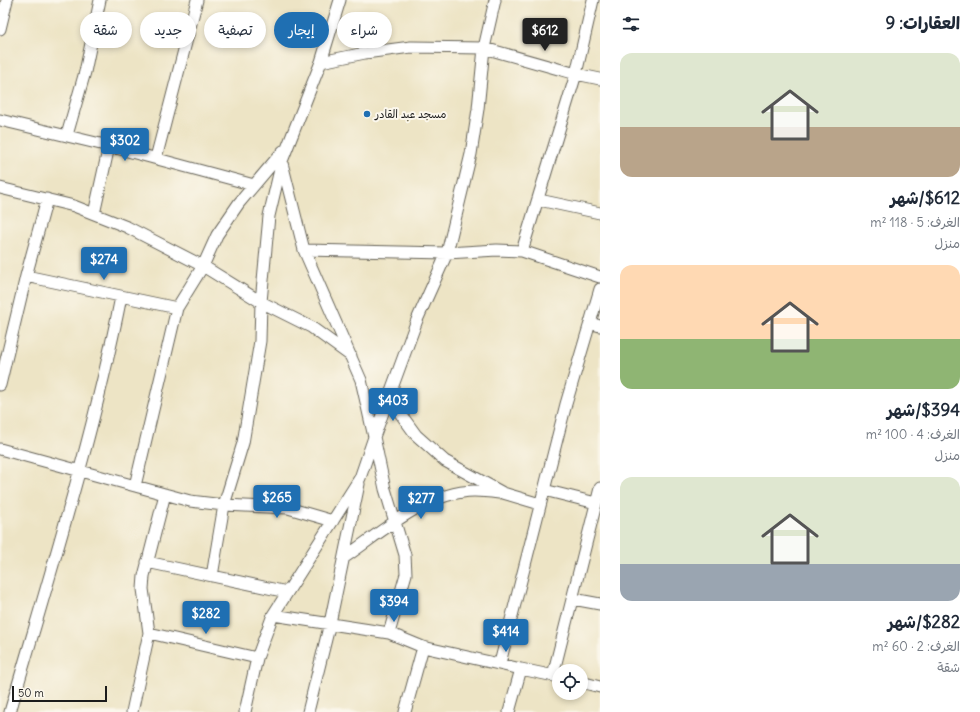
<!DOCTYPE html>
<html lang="ar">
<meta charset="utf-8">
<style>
:root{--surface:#fff;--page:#f2f2f3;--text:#1f2937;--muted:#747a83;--accent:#1f6fb2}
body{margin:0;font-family:Delius,"Playpen Sans Arabic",sans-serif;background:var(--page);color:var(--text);direction:rtl;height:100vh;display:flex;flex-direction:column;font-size:15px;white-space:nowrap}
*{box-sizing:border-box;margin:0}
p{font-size:13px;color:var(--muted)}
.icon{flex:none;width:22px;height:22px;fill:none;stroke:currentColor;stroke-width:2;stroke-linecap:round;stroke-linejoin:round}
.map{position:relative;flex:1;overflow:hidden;direction:ltr}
.sheet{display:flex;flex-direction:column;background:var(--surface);width:380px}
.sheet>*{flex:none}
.banner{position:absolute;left:12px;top:12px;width:380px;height:36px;direction:rtl;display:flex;gap:8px}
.tools{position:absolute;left:552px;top:664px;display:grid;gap:8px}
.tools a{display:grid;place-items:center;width:36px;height:36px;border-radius:50%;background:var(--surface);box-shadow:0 2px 6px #0003;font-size:20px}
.scale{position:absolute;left:12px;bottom:10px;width:95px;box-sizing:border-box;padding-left:4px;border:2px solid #1c1c1c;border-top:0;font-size:11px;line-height:14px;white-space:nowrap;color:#1c1c1c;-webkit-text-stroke:3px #fbf7ec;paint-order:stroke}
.price{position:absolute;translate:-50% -34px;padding:0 9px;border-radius:4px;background:var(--accent);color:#fff;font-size:13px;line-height:26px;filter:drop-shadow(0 1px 2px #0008)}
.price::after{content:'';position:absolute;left:50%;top:24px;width:12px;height:9px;margin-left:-6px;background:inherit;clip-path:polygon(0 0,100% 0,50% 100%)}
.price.selected{background:#222;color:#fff}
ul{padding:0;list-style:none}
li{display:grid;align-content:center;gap:8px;height:212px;padding:0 20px}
li span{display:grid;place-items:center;height:124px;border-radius:12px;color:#555}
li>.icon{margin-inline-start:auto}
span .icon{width:72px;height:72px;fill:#fffc;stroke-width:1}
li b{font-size:17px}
h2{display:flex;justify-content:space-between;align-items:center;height:48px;padding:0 20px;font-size:17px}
.tag{padding:0 14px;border-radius:18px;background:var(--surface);box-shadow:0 2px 6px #0003;font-size:14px;line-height:36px}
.tag.selected{background:var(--accent);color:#fff}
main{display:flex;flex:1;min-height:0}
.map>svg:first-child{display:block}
</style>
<main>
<section class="sheet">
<h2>العقارات: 9<svg class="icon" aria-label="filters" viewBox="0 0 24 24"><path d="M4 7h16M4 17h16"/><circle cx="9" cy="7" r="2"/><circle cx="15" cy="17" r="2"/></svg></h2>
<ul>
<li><span style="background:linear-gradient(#dfe7d0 60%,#b9a48a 0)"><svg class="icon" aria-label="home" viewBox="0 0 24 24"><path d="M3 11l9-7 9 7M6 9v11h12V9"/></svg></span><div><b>$612/شهر</b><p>الغرف: 5 · 118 m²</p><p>منزل</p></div></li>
<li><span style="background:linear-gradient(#ffd9b3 60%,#8fb573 0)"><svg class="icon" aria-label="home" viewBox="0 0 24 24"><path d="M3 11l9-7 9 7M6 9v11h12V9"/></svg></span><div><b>$394/شهر</b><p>الغرف: 4 · 100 m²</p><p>منزل</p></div></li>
<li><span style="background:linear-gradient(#dfe7d0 70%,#9aa5b1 0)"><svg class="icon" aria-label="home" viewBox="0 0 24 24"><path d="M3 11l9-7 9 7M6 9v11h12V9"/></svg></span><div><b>$282/شهر</b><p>الغرف: 2 · 60 m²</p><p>شقة</p></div></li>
</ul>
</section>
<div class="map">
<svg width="600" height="712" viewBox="0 0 600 712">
<rect width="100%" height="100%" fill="#fbf7ec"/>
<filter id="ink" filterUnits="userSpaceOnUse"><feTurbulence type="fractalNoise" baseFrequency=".025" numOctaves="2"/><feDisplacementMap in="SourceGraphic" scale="8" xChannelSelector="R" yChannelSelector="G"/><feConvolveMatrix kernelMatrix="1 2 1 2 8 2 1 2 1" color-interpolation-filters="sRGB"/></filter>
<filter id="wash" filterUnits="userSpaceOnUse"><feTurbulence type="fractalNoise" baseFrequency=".012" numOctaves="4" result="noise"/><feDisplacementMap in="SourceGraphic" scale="16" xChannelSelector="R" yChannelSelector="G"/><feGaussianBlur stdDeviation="0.9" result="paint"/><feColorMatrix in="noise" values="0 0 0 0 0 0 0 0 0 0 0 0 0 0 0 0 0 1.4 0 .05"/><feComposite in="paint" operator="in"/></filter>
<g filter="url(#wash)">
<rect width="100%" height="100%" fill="#ede4c5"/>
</g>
<g filter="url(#ink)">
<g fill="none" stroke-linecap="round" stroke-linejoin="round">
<g stroke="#656257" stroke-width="13">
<path id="minor" d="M0 29 7 0
M321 62 365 53 411 47 484 48 576 74 600 79
M0 120 109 146 254 185
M67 135 85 72 100 0
M156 158 197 0
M0 188 74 206 127 227 203 266 217 235 239 203 283 151
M539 200 600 213
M94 214 109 146
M304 250 447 253 497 250 522 251 576 74 593 0
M522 251 600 277
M26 276 177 308
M590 323 600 326
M0 385 26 276 47 199
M389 398 416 435 445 461 503 493 540 504
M0 449 190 501 224 505 243 443 260 341 261 302 269 216 282 161 321 62 340 0
M135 486 177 308 203 266 261 302 311 327 351 356
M544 490 596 503
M345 557C383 531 426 492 474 491 482 491 491 492 499 493
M147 562 287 592
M212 576 224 505 288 508 333 521
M573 599 600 604
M273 615 389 633 423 647 405 712
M149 633 257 658
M389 633 406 574 405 555 385 489 374 437 417 320 447 253 471 154 478 109 484 48 495 0
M423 647 521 669 509 712
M500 663 566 404 600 289
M521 669 559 677
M553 675 600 488
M581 682 600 687
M10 712C50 574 93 437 121 297
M132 712 149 633 143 589 144 576 165 494
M245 712 257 658 273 615 360 478 374 437 361 380 304 250 282 163
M308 712 330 623 359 484"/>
</g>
<use href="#minor" stroke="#fff" stroke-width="11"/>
</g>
</g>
<circle fill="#1f6fb2" stroke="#fbf7ec" stroke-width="1.5" cx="367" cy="114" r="4"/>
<g text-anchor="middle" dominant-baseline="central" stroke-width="4" stroke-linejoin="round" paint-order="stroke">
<g font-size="11" fill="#1c1c1c" stroke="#fbf7ec" text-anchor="start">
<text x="375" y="114">مسجد عبد القادر</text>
</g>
</g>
</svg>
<div class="tools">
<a><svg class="icon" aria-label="locate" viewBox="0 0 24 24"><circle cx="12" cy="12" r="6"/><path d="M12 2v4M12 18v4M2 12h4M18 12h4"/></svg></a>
</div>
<div class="scale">50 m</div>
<b class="price selected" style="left:545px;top:52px">$612</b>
<b class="price" style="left:125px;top:162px">$302</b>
<b class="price" style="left:104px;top:281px">$274</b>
<b class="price" style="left:393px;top:422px">$403</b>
<b class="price" style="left:277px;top:519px">$265</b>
<b class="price" style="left:421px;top:520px">$277</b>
<b class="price" style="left:394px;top:623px">$394</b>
<b class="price" style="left:206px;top:635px">$282</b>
<b class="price" style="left:506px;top:653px">$414</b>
<div class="banner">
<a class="tag">شراء</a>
<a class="tag selected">إيجار</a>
<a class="tag">تصفية</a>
<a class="tag">جديد</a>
<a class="tag">شقة</a>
</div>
</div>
</main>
